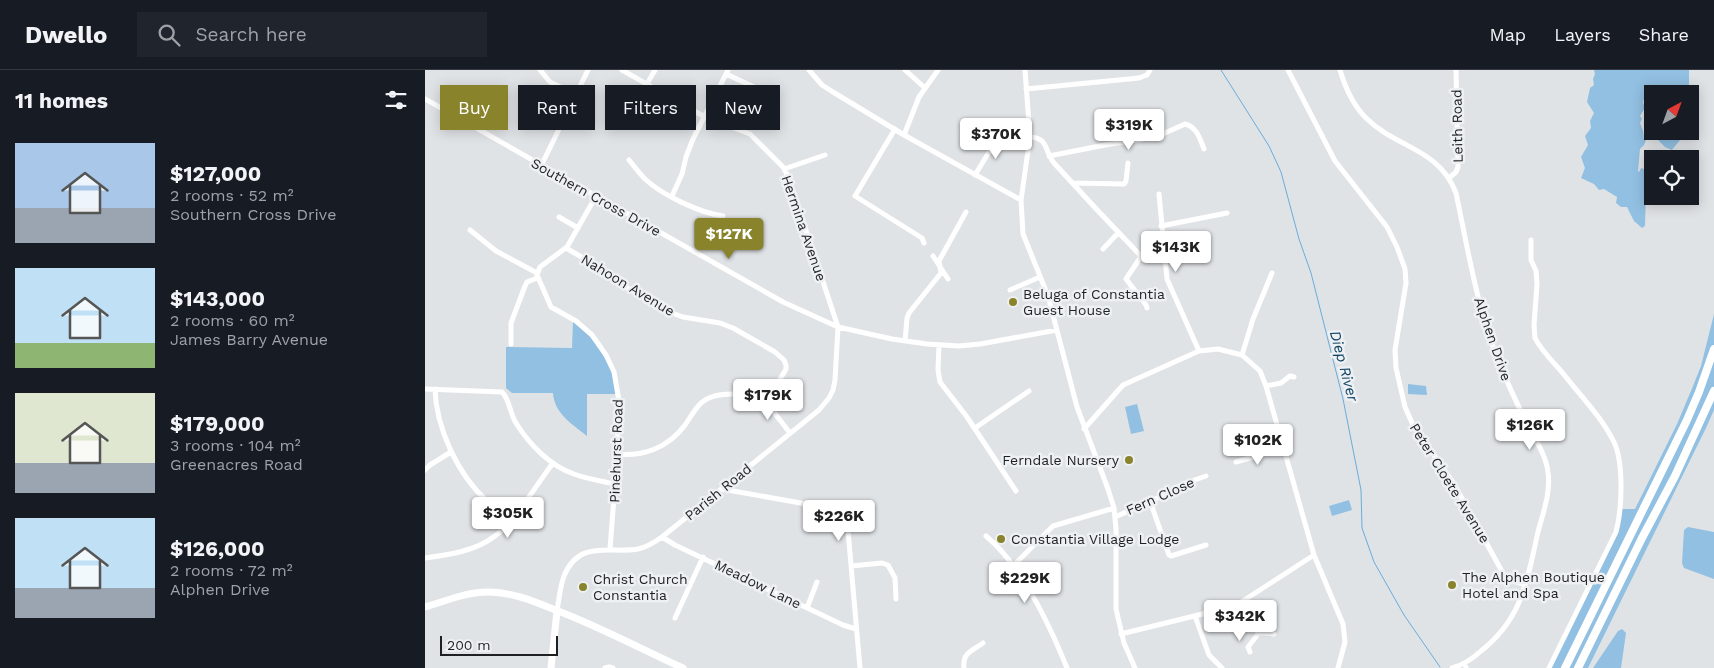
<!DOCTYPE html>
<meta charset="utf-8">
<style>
:root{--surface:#171b24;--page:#20242c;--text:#f1f3f6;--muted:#9ea1a6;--line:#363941;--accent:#89832b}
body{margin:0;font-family:"Work Sans",sans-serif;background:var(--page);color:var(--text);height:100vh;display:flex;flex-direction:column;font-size:19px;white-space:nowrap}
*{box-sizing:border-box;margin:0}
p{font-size:16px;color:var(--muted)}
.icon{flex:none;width:28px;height:28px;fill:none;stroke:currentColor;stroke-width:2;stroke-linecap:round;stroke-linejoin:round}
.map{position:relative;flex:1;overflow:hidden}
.details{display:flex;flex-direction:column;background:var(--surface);width:425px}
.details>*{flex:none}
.guide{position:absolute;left:15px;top:15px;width:475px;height:45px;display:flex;gap:10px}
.needle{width:32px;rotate:41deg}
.controls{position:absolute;left:1219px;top:15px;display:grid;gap:10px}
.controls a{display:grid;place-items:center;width:55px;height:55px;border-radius:0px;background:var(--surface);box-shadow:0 2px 12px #0003;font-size:25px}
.scale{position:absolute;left:15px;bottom:12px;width:118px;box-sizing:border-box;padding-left:5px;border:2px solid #1f2021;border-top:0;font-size:14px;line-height:18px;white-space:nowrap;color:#1f2021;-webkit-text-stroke:4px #eef1f3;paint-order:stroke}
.price{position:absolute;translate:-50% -42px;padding:0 11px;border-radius:5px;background:#fff;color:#222;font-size:16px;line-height:32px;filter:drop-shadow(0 1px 2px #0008)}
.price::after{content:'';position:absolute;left:50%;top:30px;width:15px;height:11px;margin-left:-8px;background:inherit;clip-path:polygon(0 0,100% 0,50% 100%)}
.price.selected{background:var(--accent);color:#fff}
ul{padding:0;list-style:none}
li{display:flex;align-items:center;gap:15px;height:125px;padding:0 15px}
li span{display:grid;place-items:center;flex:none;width:140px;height:100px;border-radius:0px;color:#555}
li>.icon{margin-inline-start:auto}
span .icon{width:60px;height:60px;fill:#fffc;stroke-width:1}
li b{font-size:21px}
h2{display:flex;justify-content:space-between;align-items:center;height:60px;padding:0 15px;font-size:21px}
.pill{padding:0 18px;border-radius:0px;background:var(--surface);box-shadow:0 2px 12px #0003;font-size:18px;line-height:45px}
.pill.selected{background:var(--accent);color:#fff}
header{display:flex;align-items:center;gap:30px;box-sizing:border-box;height:70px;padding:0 25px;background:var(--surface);border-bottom:1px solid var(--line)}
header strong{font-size:24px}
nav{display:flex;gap:28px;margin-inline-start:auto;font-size:18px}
.search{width:350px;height:45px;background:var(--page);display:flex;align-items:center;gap:12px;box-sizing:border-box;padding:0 18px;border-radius:0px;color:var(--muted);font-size:19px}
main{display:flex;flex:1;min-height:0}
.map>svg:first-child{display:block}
</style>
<header>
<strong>Dwello</strong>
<div class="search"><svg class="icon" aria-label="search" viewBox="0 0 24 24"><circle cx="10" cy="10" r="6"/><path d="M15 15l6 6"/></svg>Search here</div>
<nav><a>Map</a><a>Layers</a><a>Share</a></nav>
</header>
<main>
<section class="details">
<h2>11 homes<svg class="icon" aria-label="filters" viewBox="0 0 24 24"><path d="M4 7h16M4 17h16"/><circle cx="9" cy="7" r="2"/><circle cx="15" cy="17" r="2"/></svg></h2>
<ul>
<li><span style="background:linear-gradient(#a9c7e8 65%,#9aa5b1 0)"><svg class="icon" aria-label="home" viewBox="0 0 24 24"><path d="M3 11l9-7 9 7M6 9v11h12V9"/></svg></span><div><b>$127,000</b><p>2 rooms · 52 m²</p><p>Southern Cross Drive</p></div></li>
<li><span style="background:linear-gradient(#bfe0f5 75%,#8fb573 0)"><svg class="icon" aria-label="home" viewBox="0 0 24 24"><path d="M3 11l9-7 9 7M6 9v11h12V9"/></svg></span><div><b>$143,000</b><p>2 rooms · 60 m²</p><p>James Barry Avenue</p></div></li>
<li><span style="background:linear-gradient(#dfe7d0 70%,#9aa5b1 0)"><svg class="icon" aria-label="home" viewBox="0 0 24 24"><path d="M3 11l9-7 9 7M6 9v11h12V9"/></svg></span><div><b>$179,000</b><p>3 rooms · 104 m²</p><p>Greenacres Road</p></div></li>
<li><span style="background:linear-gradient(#bfe0f5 70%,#9aa5b1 0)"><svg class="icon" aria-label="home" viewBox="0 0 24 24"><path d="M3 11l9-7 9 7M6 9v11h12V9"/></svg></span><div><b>$126,000</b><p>2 rooms · 72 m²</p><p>Alphen Drive</p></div></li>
</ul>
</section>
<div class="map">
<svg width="1289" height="598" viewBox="0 0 1289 598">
<rect width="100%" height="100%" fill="#e0e3e6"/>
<path fill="#92c0e2" d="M1169 0H1264V19L1262 24H1228L1227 27 1220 26 1218 32 1220 38 1215 46 1217 49 1215 53 1218 61 1219 69 1221 70 1219 75 1215 79 1213 101 1214 102 1216 98 1219 99 1222 116 1221 123 1220 156 1217 158 1209 151 1202 137H1196L1191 133 1192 127 1179 119 1174 120 1169 114 1156 108 1160 98 1156 87 1163 75 1160 66 1166 58 1165 51 1169 43 1162 32 1165 18 1169 15 1168 9 1170 4Z
M1240 61H1259C1258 69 1251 74 1247 80L1240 77 1233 70V64Z
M1289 244V340L1281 358 1163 598H1124L1188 470 1196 439H1210L1252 354 1268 316 1276 296Z
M148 251 171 272 188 303 192 324H162V366C147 354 129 343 128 323H87L81 318V277L147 278Z
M983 314 1001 316 1002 325 983 324Z
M712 334 719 361 706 364 700 337Z
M924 430 927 440 907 446 904 436Z
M1263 457 1289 462V509L1259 498 1257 493 1259 460Z
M1197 559 1201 563 1196 598H1168L1193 561Z"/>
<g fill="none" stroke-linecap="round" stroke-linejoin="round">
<path stroke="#69acdd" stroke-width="1" d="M796 0 844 76 856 102 874 169 886 203 918 329 936 420 937 458 949 492 979 545 1015 597"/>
<path stroke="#fff" stroke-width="5" d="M115 0 125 12 150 24
M384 0 397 15 408 22 479 65 596 130
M480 0 500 18
M600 0 605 67 596 130 598 164 623 226 652 337 683 419 689 438 691 459V539L699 573 710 598
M863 0 910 91 962 157 972 177 980 199 981 213 970 280 971 298 980 337 988 355 1029 414 1079 505 1086 510 1100 515
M915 0C920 17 928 35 941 48 971 78 1014 78 1031 123 1043 180 1052 238 1074 292 1082 313 1092 333 1102 354 1110 369 1121 385 1123 402 1126 422 1118 443 1113 462 1102 510 1098 548 1056 581 1047 589 1039 595 1027 598
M301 4 338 21
M222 14 230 0
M601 19 714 8 722 5 725 0
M0 29 358 232 413 257 467 269 502 274 534 276 555 274 632 260
M470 59 430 126 497 168 499 173
M479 65 494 27 513 0
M605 67C624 68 619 81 629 93 657 124 686 155 715 185V188L701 209 721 235 722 238
M624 86 680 75 731 67 760 54C772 57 775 69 779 79
M204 90C209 96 214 103 220 109 237 125 275 143 298 146
M116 96 163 0
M359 99 400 85
M550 105 575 64
M1024 108 1031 102 1033 97 1031 0
M648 113 699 114 701 111 703 93
M734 124 742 209 774 281
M171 126 142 177 115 197 112 205 126 237 151 251 167 265 181 285 189 302 194 331 190 414 185 479
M247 126 257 104 261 87 268 69 303 0
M134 147 153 158
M736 156 802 143
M45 160 71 181 112 203
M1106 170V190L1111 201 1112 214 1109 255 1110 268C1116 280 1127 291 1136 301 1154 324 1176 346 1189 372 1199 393 1197 440 1191 462L1124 598
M141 178 182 202 199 216 244 242 258 247 295 253 308 258 350 282 359 290 361 295V299L343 330
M678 179 693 163
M508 186 523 209
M585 220 615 207
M480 271 482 248 484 243 516 203 514 191 541 142
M86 274V253L100 216 102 212 112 208
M514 275 513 300 515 312 542 347 591 421
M817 285 828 249 847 203
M841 316 856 313 865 306 869 307
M0 319 77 322C85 330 85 344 91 353 104 374 125 396 149 404 162 409 176 411 190 414
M10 319C11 358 33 405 62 431 69 437 79 443 87 449
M550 358 604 321
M659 359 698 315 774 281 793 279 817 285 835 301 841 316 889 485 918 554 920 572 913 598
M191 384C218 387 243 378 260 355 265 348 269 340 276 333 290 320 326 323 343 330L344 336 365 363
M811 392 849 381 859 376
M0 400 5 395 26 382
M297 419 415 440 419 443 422 449 435 598
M725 431 744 485 746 486 781 475
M690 447 735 427 758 414 781 406
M561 466C596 495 625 556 642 598
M237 467 250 475 418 555 431 559
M0 488C23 485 51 481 70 466 90 451 112 414 128 393
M426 496 457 493 463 495 470 508 471 529
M588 496 628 456 689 438
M810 536 834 563 849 564
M382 538 392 512
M132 541C134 529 135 517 139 506 154 469 185 484 213 479 222 477 230 472 237 467L394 340 404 328 408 320 410 310 413 257 363 106 358 97 325 64 280 47 197 0
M770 546 784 585 797 598
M250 548 278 487
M696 564 810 536 889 485
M825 582 823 577 834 563
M1041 597V598
M180 598 184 597 188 598
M539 598C537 583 547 581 558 573"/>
<path stroke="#fff" stroke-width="7" d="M0 537C21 531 41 522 63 522 88 522 110 532 133 541 175 557 216 579 258 598
M126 598 132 541"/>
<path stroke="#fff" stroke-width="8" d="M1140 598 1262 350 1274 322 1289 279
M1153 598 1217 468 1250 406 1289 321"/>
</g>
<g fill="#89832b" stroke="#eef1f3" stroke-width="2">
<circle cx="588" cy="232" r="5"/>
<circle cx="704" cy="390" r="5"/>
<circle cx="576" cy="469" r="5"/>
<circle cx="1027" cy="515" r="5"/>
<circle cx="158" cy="517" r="5"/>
</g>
<g text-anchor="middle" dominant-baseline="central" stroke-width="5" stroke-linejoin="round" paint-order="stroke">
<g font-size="14" fill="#1f2021" stroke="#eef1f3">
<text transform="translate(1032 56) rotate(-91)">Leith Road</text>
<text transform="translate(171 127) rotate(29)">Southern Cross Drive</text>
<text transform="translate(379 158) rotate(71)">Hermina Avenue</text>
<text transform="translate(203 215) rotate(31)">Nahoon Avenue</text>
<text transform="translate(1068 269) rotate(71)">Alphen Drive</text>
<text transform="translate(191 381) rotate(-88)">Pinehurst Road</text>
<text transform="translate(1025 413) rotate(58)">Peter Cloete Avenue</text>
<text transform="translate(293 422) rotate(-39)">Parish Road</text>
<text transform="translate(735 426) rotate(-24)">Fern Close</text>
<text transform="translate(333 514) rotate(26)">Meadow Lane</text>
</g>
<g font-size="14" fill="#1f2021" stroke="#eef1f3" text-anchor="start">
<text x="598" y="224">Beluga of Constantia<tspan x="598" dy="16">Guest House</tspan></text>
<text x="694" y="390" text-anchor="end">Ferndale Nursery</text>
<text x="586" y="469">Constantia Village Lodge</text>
<text x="1037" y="507">The Alphen Boutique<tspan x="1037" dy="16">Hotel and Spa</tspan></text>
<text x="168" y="509">Christ Church<tspan x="168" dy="16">Constantia</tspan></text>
</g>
<g font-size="15" font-style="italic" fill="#104465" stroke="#eef1f3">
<text transform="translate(919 296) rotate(75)">Diep River</text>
</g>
</g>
</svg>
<div class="controls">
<a><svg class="needle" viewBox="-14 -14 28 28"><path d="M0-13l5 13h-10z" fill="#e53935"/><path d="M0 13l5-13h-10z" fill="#9ea1a6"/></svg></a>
<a><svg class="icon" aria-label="locate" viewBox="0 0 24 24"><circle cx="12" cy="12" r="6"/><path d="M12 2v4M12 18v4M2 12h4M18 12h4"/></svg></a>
</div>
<div class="scale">200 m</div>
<b class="price" style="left:704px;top:81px">$319K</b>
<b class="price" style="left:571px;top:90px">$370K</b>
<b class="price selected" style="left:304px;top:190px">$127K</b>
<b class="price" style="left:751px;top:203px">$143K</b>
<b class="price" style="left:343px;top:351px">$179K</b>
<b class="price" style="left:1105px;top:381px">$126K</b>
<b class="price" style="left:833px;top:396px">$102K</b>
<b class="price" style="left:83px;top:469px">$305K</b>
<b class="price" style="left:414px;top:472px">$226K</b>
<b class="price" style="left:600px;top:534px">$229K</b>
<b class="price" style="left:815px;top:572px">$342K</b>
<div class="guide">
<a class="pill selected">Buy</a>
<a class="pill">Rent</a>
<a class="pill">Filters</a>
<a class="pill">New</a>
</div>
</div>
</main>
